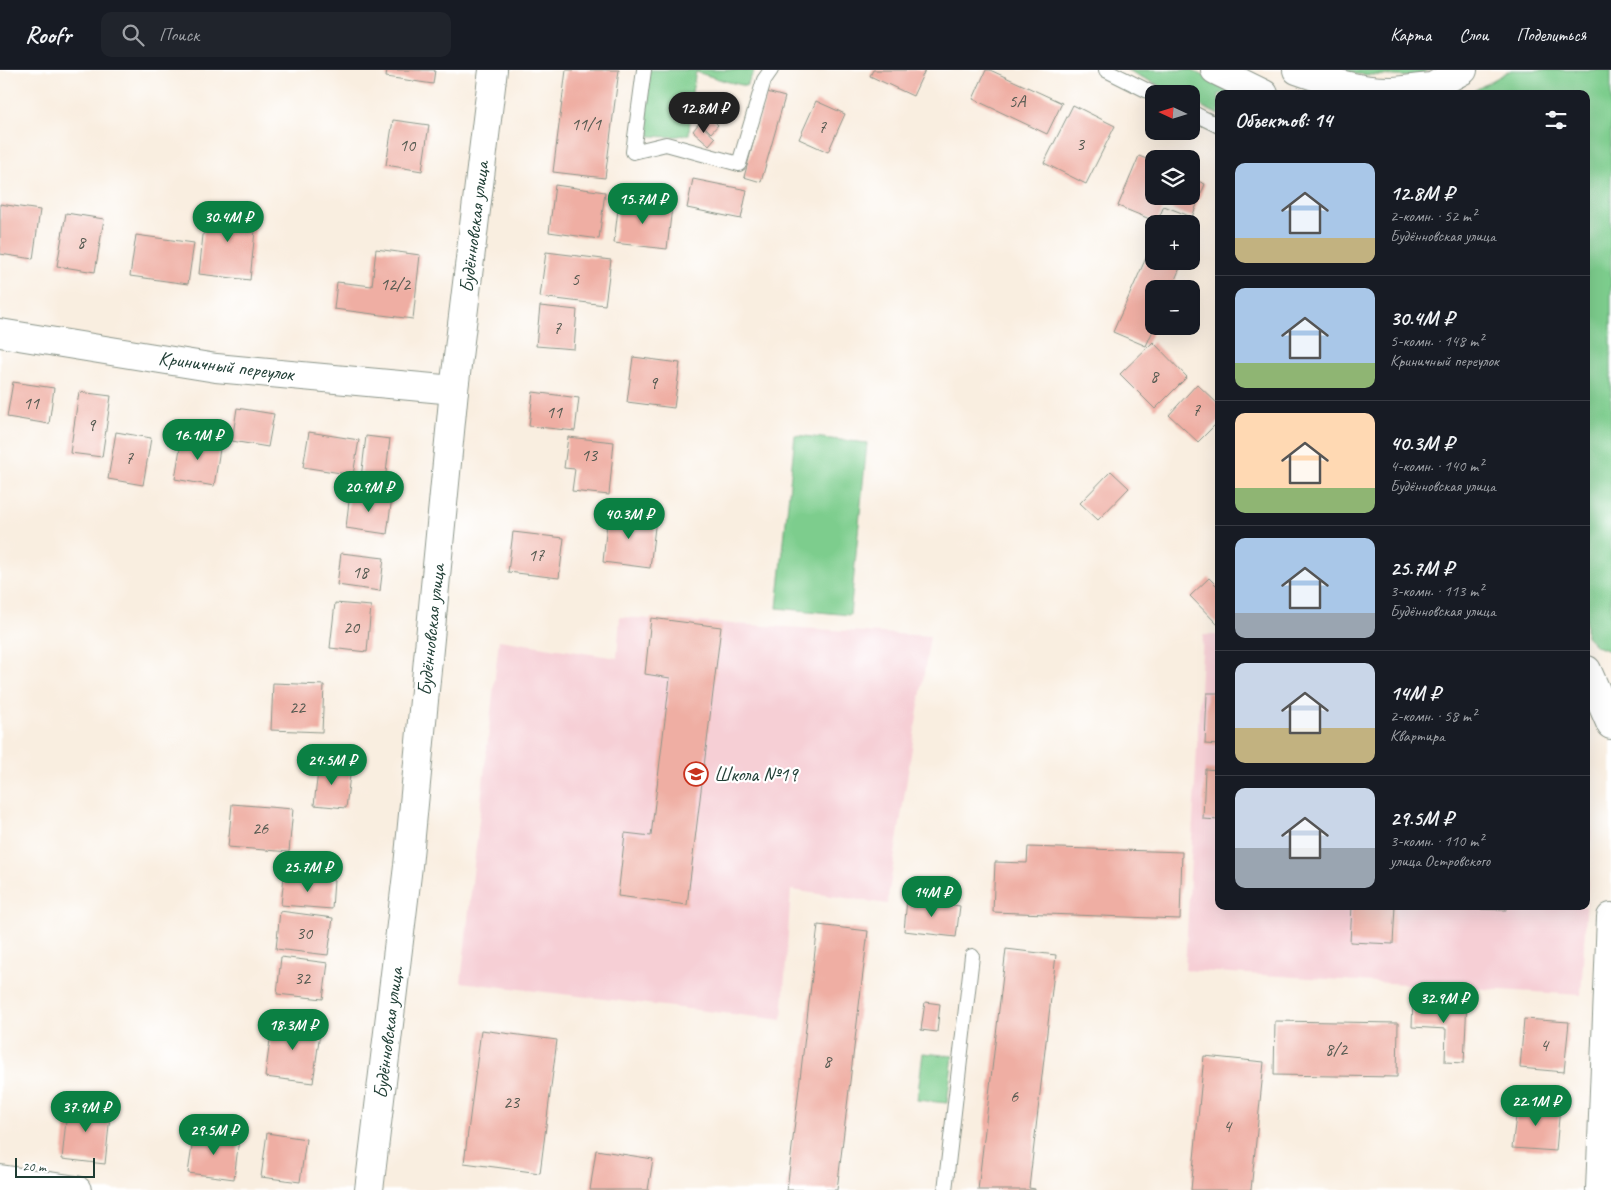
<!DOCTYPE html>
<html lang="ru">
<meta charset="utf-8">
<style>
:root{--surface:#171b24;--page:#20242c;--text:#f1f3f6;--muted:#9ea1a6;--line:#363941;--accent:#0b8043}
body{margin:0;font-family:Caveat,sans-serif;background:var(--page);color:var(--text);height:100vh;display:flex;flex-direction:column;font-size:19px;white-space:nowrap}
*{box-sizing:border-box;margin:0}
p{font-size:16px;color:var(--muted)}
.icon{flex:none;width:28px;height:28px;fill:none;stroke:currentColor;stroke-width:2;stroke-linecap:round;stroke-linejoin:round}
.map{position:relative;flex:1;overflow:hidden}
.side{position:absolute;left:1215px;top:20px;width:375px;height:820px;display:flex;flex-direction:column;background:var(--surface);border-radius:10px;box-shadow:0 5px 20px #0002}
.side>*{flex:none}
.needle{width:32px;rotate:274deg}
.fabs{position:absolute;left:1145px;top:15px;display:grid;gap:10px}
.fabs a{display:grid;place-items:center;width:55px;height:55px;border-radius:10px;background:var(--surface);box-shadow:0 5px 20px #0002;font-size:25px}
.scale{position:absolute;left:15px;bottom:12px;width:80px;box-sizing:border-box;padding-left:5px;border:2px solid #1f3d34;border-top:0;font-size:14px;line-height:18px;white-space:nowrap;color:#1f3d34;-webkit-text-stroke:4px #fff;paint-order:stroke}
.price{position:absolute;translate:-50% -42px;padding:0 11px;border-radius:18px;background:var(--accent);color:#fff;font-size:16px;line-height:32px;filter:drop-shadow(0 1px 2px #0008)}
.price::after{content:'';position:absolute;left:50%;top:30px;width:15px;height:11px;margin-left:-8px;background:inherit;clip-path:polygon(0 0,100% 0,50% 100%)}
.price.active{background:#222;color:#fff}
ul{padding:0;list-style:none}
li{display:flex;align-items:center;gap:15px;height:125px;padding:0 20px}
li+li{border-top:1px solid var(--line)}
li span{display:grid;place-items:center;flex:none;width:140px;height:100px;border-radius:10px;color:#555}
li>.icon{margin-inline-start:auto}
span .icon{width:60px;height:60px;fill:#fffc;stroke-width:1}
li b{font-size:21px}
h2{display:flex;justify-content:space-between;align-items:center;height:60px;padding:0 20px;font-size:21px}
header{display:flex;align-items:center;gap:30px;box-sizing:border-box;height:70px;padding:0 25px;background:var(--surface);border-bottom:1px solid var(--line)}
header strong{font-size:24px}
nav{display:flex;gap:28px;margin-inline-start:auto;font-size:18px}
.search{width:350px;height:45px;background:var(--page);display:flex;align-items:center;gap:12px;box-sizing:border-box;padding:0 18px;border-radius:10px;color:var(--muted);font-size:19px}
.map>svg:first-child{display:block}
</style>
<header>
<strong>Roofr</strong>
<div class="search"><svg class="icon" aria-label="search" viewBox="0 0 24 24"><circle cx="10" cy="10" r="6"/><path d="M15 15l6 6"/></svg>Поиск</div>
<nav><a>Карта</a><a>Слои</a><a>Поделиться</a></nav>
</header>
<div class="map">
<svg width="1611" height="1120" viewBox="0 0 1611 1120">
<rect width="100%" height="100%" fill="#fff"/>
<filter id="ink" filterUnits="userSpaceOnUse"><feTurbulence type="fractalNoise" baseFrequency=".02" numOctaves="2"/><feDisplacementMap in="SourceGraphic" scale="10" xChannelSelector="R" yChannelSelector="G"/><feConvolveMatrix kernelMatrix="1 2 1 2 8 2 1 2 1" color-interpolation-filters="sRGB"/></filter>
<filter id="wash" filterUnits="userSpaceOnUse"><feTurbulence type="fractalNoise" baseFrequency=".0096" numOctaves="4" result="noise"/><feDisplacementMap in="SourceGraphic" scale="20" xChannelSelector="R" yChannelSelector="G"/><feGaussianBlur stdDeviation="1.12" result="paint"/><feColorMatrix in="noise" values="0 0 0 0 0 0 0 0 0 0 0 0 0 0 0 0 0 1.4 0 .05"/><feComposite in="paint" operator="in"/></filter>
<g filter="url(#wash)">
<rect width="100%" height="100%" fill="#f9eee0"/>
<path fill="#f6cfd5" d="M620 547 930 566 887 834 791 820 782 950 461 912 499 570 617 588Z
M1203 565H1219V836H1586V738L1592 746 1581 925 1185 900Z"/>
<path fill="#7dcd8d" stroke="#4e8560" d="M649 0H753L754 2 746 16 725 11 696 2 692 22 689 64C673 68 659 67 643 65Z
M1127 0H1191L1241 24H1219V45L1191 31V24H1176Z
M1340 0H1429L1415 7 1354 4Z
M1511 0H1611V582L1596 576 1586 566V24H1468Z
M795 365 867 373 850 545 777 538Z
M923 983 953 986 947 1033 917 1030Z"/>
<g id="blocks">
<path fill="#efaea3" d="M387 0H435L433 14 386 7Z
M566 0H619L605 108 553 102Z
M873 0H925L913 26 870 6Z
M986 0H990L1062 33 1047 64 973 29Z
M767 22 785 27 761 112 744 107Z
M709 25 725 42 717 51 700 33Z
M816 31 845 44 828 82 799 69Z
M1073 35 1115 56 1086 114 1044 93Z
M701 38 718 55 711 63 694 46Z
M393 50 429 55 422 101 386 95Z
M699 53 715 68 709 75 693 61Z
M1139 86 1154 92V126H1191V108L1205 114 1192 147 1164 136 1157 152 1118 136Z
M693 109 747 120 741 149 687 138Z
M555 115 605 122 599 169 549 162Z
M619 131 672 137 667 179 614 173Z
M0 134 40 140 33 189 0 184Z
M206 136 257 141 250 210 199 204Z
M66 143 104 149 95 202 57 196Z
M136 165 194 173 188 214 130 206Z
M1154 170V191H1183L1171 219H1154L1155 256 1146 276 1113 262Z
M376 179 420 185 413 249 334 239 337 212 372 216Z
M546 182 611 190 605 235 540 227Z
M540 236 577 240 574 279 536 276Z
M1153 272 1187 307 1155 339 1120 304Z
M633 287 680 293 674 338 627 332Z
M13 312 54 318 49 354 7 347Z
M1197 314 1219 335V351L1198 372 1169 345Z
M79 322 111 326 102 387 70 383Z
M533 322 579 328 575 361 529 356Z
M237 338 274 344 268 377 232 371Z
M116 362 151 368 143 415 108 409Z
M309 362 359 370 353 405 303 397Z
M182 366 221 373 214 416 175 409Z
M366 366 390 369 385 411 361 408Z
M568 367 614 372 609 425 572 421 575 399 564 398Z
M1111 401 1129 418 1098 450 1080 433Z
M350 422 392 427 387 464 346 458Z
M608 443 656 449 650 498 603 492Z
M513 462 564 468 559 508 508 502Z
M341 483 384 488 380 521 337 515Z
M1209 508 1217 516 1219 515V556L1190 526Z
M335 533 371 536 367 582 330 578Z
M651 548 721 557 687 835 618 826 625 763 651 766 670 608 645 604Z
M273 613 324 615 322 662 271 660Z
M1207 623H1219V675L1205 674Z
M319 693 351 697 346 738 314 735Z
M1205 699 1219 700V750L1203 749Z
M232 734 293 739 289 782 228 777Z
M1028 777 1182 782 1180 849 993 842 995 792 1027 793Z
M284 806 334 810 332 839 281 835Z
M907 829 960 836 956 867 904 861Z
M1352 836H1395L1393 874 1350 872Z
M1441 836H1506V840L1441 838Z
M280 841 333 848 328 885 276 879Z
M818 855 868 861 837 1120H787Z
M1006 879 1056 885 1029 1118 1035 1119V1120H978Z
M281 887 328 893 323 929 277 924Z
M1413 929 1467 931 1464 993 1445 992 1446 959 1412 957Z
M925 932 940 934 937 962 921 960Z
M273 948 321 955 313 1013 265 1007Z
M1524 949 1569 952 1564 1002 1520 998Z
M1275 951 1398 953 1397 1007 1274 1005Z
M481 960 557 970 540 1103 464 1093Z
M1204 986 1264 992 1251 1120H1191Z
M68 1031 111 1036 105 1094 62 1089Z
M1518 1031 1560 1037 1556 1081 1512 1078Z
M194 1063 239 1069 234 1109 188 1103Z
M267 1063 306 1069 300 1112 261 1107Z
M596 1080 653 1089 648 1120H590Z"/>
</g>
</g>
<g filter="url(#ink)">
<use href="#blocks" fill-opacity="0" stroke="#8c968a" stroke-width="1"/>
<g fill="none" stroke-linecap="round" stroke-linejoin="round">
<g stroke="#8c968a" stroke-width="16">
<path id="service" d="M644 0 633 82 666 74 739 94 764 10 771 0
M1106 0 1154 24
M1191 42 1219 56
M945 1120 972 886"/>
</g>
<g stroke="#8c968a" stroke-width="30">
<path id="minor" d="M0 263 216 298 454 320
M0 1109 77 1120"/>
</g>
<g stroke="#8c968a" stroke-width="30">
<path id="tertiary" d="M369 1120 408 796 454 320 493 0"/>
</g>
<g stroke="#8c968a" stroke-width="30">
<path id="primary" d="M1215 0 1264 24
M1297 0C1328 11 1360 22 1393 21 1406 20 1419 18 1432 17
M1427 24 1432 17 1463 0
M1587 600 1611 655
M1600 1120 1611 847"/>
</g>
<use href="#service" stroke="#fff" stroke-width="14"/>
<use href="#minor" stroke="#fff" stroke-width="28"/>
<use href="#tertiary" stroke="#fff" stroke-width="28"/>
<use href="#primary" stroke="#fff" stroke-width="28"/>
</g>
</g>
<defs>
<g id="school-ring" transform="scale(1.25)"><circle r="9.5" fill="#fff" stroke="#c8321e" stroke-width="1.5"/><path d="M0-5L7-2L0 1L-7-2ZM-4 1L0 2.5L4 1V4Q0 6-4 4Z" fill="#c8321e"/></g>
</defs>
<g fill-rule="evenodd">
<use href="#school-ring" x="696" y="704"/>
</g>
<g text-anchor="middle" dominant-baseline="central" stroke-width="4.5" stroke-linejoin="round" paint-order="stroke">
<g font-size="18" fill="#535950">
<text x="1017" y="31">5А</text>
<text x="586" y="54">11/1</text>
<text x="822" y="57">7</text>
<text x="1080" y="74">3</text>
<text x="407" y="75">10</text>
<text x="81" y="172">8</text>
<text x="575" y="209">5</text>
<text x="395" y="214">12/2</text>
<text x="557" y="258">7</text>
<text x="1154" y="306">8</text>
<text x="653" y="313">9</text>
<text x="31" y="333">11</text>
<text x="1196" y="340">7</text>
<text x="554" y="342">11</text>
<text x="91" y="355">9</text>
<text x="589" y="385">13</text>
<text x="129" y="388">7</text>
<text x="536" y="485">17</text>
<text x="360" y="502">18</text>
<text x="351" y="557">20</text>
<text x="297" y="637">22</text>
<text x="260" y="758">26</text>
<text x="304" y="863">30</text>
<text x="302" y="908">32</text>
<text x="1544" y="975">4</text>
<text x="1336" y="979">8/2</text>
<text x="827" y="991">8</text>
<text x="1014" y="1026">6</text>
<text x="511" y="1032">23</text>
<text x="1227" y="1056">4</text>
</g>
<g font-size="20" fill="#1f3d34" stroke="#fff">
<text transform="translate(474 157) rotate(-83)">Будённовская улица</text>
<text transform="translate(226 296) rotate(7)">Криничный переулок</text>
<text transform="translate(431 560) rotate(-84)">Будённовская улица</text>
<text transform="translate(388 963) rotate(-83)">Будённовская улица</text>
</g>
<g font-size="20" fill="#1f3d34" stroke="#fff" text-anchor="start">
<text x="714" y="704">Школа №19</text>
</g>
</g>
</svg>
<div class="fabs">
<a><svg class="needle" viewBox="-14 -14 28 28"><path d="M0-13l5 13h-10z" fill="#e53935"/><path d="M0 13l5-13h-10z" fill="#9ea1a6"/></svg></a>
<a><svg class="icon" aria-label="layers" viewBox="0 0 24 24"><path d="M12 4l9 5-9 5-9-5zM3 14l9 5 9-5"/></svg></a>
<a>+</a>
<a>−</a>
</div>
<div class="scale">20 m</div>
<b class="price active" style="left:704px;top:64px">12.8M ₽</b>
<b class="price" style="left:643px;top:155px">15.7M ₽</b>
<b class="price" style="left:228px;top:173px">30.4M ₽</b>
<b class="price" style="left:198px;top:391px">16.1M ₽</b>
<b class="price" style="left:369px;top:443px">20.9M ₽</b>
<b class="price" style="left:629px;top:470px">40.3M ₽</b>
<b class="price" style="left:332px;top:716px">24.5M ₽</b>
<b class="price" style="left:308px;top:823px">25.7M ₽</b>
<b class="price" style="left:932px;top:848px">14M ₽</b>
<b class="price" style="left:1444px;top:954px">32.9M ₽</b>
<b class="price" style="left:293px;top:981px">18.3M ₽</b>
<b class="price" style="left:1536px;top:1057px">22.1M ₽</b>
<b class="price" style="left:86px;top:1063px">37.9M ₽</b>
<b class="price" style="left:214px;top:1086px">29.5M ₽</b>
<section class="side">
<h2>Объектов: 14<svg class="icon" aria-label="filters" viewBox="0 0 24 24"><path d="M4 7h16M4 17h16"/><circle cx="9" cy="7" r="2"/><circle cx="15" cy="17" r="2"/></svg></h2>
<ul>
<li><span style="background:linear-gradient(#a9c7e8 75%,#c2b280 0)"><svg class="icon" aria-label="home" viewBox="0 0 24 24"><path d="M3 11l9-7 9 7M6 9v11h12V9"/></svg></span><div><b>12.8M ₽</b><p>2-комн. · 52 m²</p><p>Будённовская улица</p></div></li>
<li><span style="background:linear-gradient(#a9c7e8 75%,#8fb573 0)"><svg class="icon" aria-label="home" viewBox="0 0 24 24"><path d="M3 11l9-7 9 7M6 9v11h12V9"/></svg></span><div><b>30.4M ₽</b><p>5-комн. · 148 m²</p><p>Криничный переулок</p></div></li>
<li><span style="background:linear-gradient(#ffd9b3 75%,#8fb573 0)"><svg class="icon" aria-label="home" viewBox="0 0 24 24"><path d="M3 11l9-7 9 7M6 9v11h12V9"/></svg></span><div><b>40.3M ₽</b><p>4-комн. · 140 m²</p><p>Будённовская улица</p></div></li>
<li><span style="background:linear-gradient(#a9c7e8 75%,#9aa5b1 0)"><svg class="icon" aria-label="home" viewBox="0 0 24 24"><path d="M3 11l9-7 9 7M6 9v11h12V9"/></svg></span><div><b>25.7M ₽</b><p>3-комн. · 113 m²</p><p>Будённовская улица</p></div></li>
<li><span style="background:linear-gradient(#c9d6e8 65%,#c2b280 0)"><svg class="icon" aria-label="home" viewBox="0 0 24 24"><path d="M3 11l9-7 9 7M6 9v11h12V9"/></svg></span><div><b>14M ₽</b><p>2-комн. · 58 m²</p><p>Квартира</p></div></li>
<li><span style="background:linear-gradient(#c9d6e8 60%,#9aa5b1 0)"><svg class="icon" aria-label="home" viewBox="0 0 24 24"><path d="M3 11l9-7 9 7M6 9v11h12V9"/></svg></span><div><b>29.5M ₽</b><p>3-комн. · 110 m²</p><p>улица Островского</p></div></li>
</ul>
</section>
</div>
